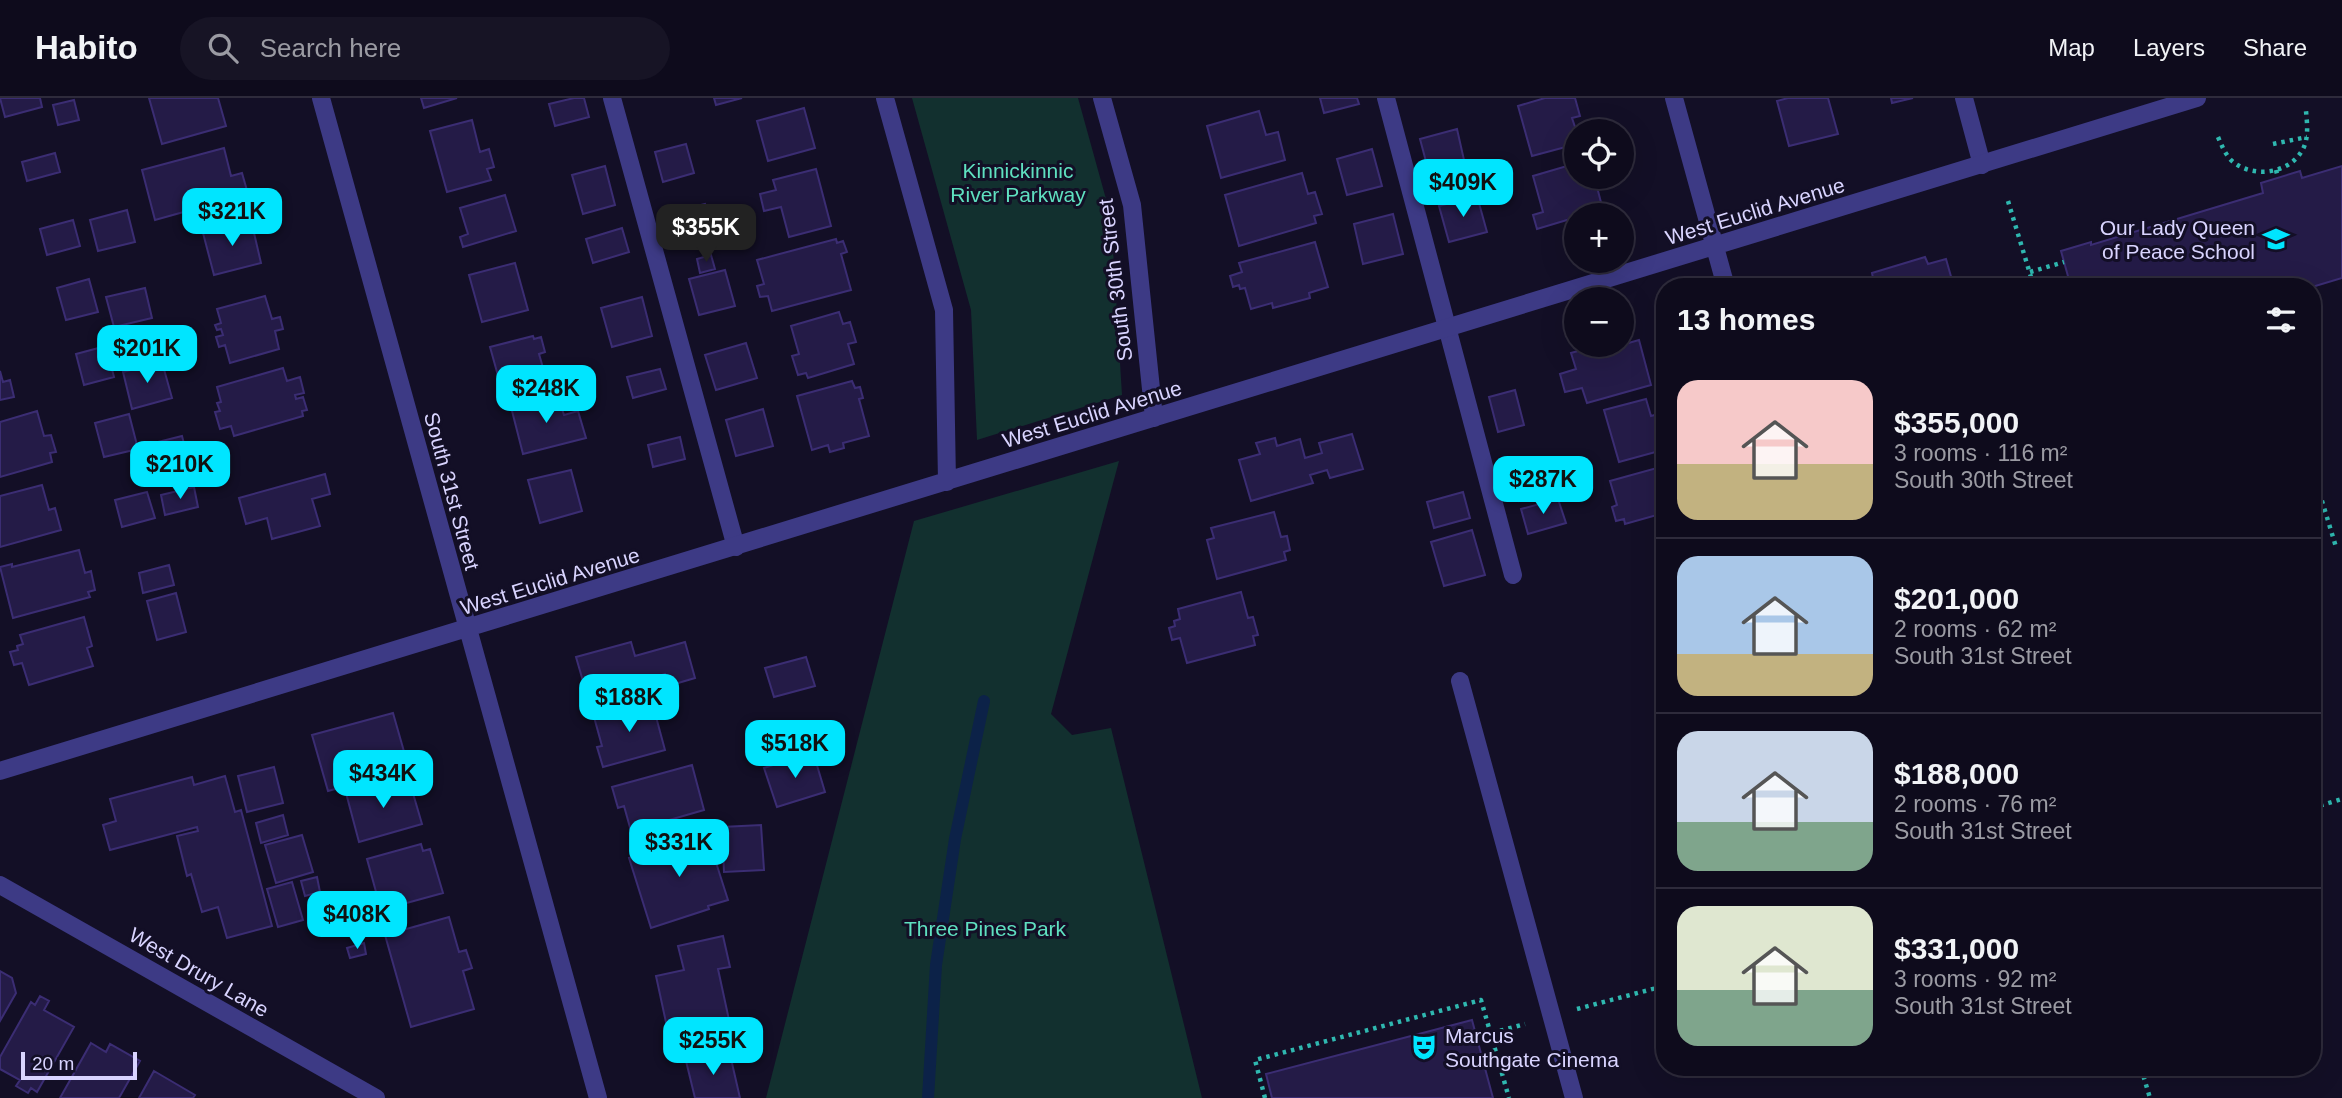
<!DOCTYPE html>
<meta charset="utf-8">
<style>
:root{--surface:#0e0b1c;--page:#171425;--text:#f1f3f6;--muted:#9b9ba3;--line:#2e2b3b;--accent:#00e5ff}
body{margin:0;font-family:Helvetica,sans-serif;background:var(--page);color:var(--text);height:100vh;display:flex;flex-direction:column;font-size:26px;white-space:nowrap}
*{box-sizing:border-box;margin:0}
p{font-size:23px;color:var(--muted)}
.icon{flex:none;width:38px;height:38px;fill:none;stroke:currentColor;stroke-width:2;stroke-linecap:round;stroke-linejoin:round}
.map{position:relative;flex:1;overflow:hidden}
.details{position:absolute;left:1656px;top:180px;width:665px;height:798px;display:flex;flex-direction:column;background:var(--surface);border-radius:28px;box-shadow:0 7px 28px #0002,0 0 0 2px var(--line)}
.details>*{flex:none}
.fabs{position:absolute;left:1564px;top:21px;display:grid;gap:14px}
.fabs a{display:grid;place-items:center;width:70px;height:70px;border-radius:50%;background:var(--surface);box-shadow:0 7px 28px #0002,0 0 0 2px var(--line);font-size:35px}
.scale{position:absolute;left:21px;bottom:18px;width:116px;box-sizing:border-box;padding-left:7px;border:4px solid #d9d4ff;border-top:0;font-size:19px;line-height:24px;white-space:nowrap;color:#d9d4ff;-webkit-text-stroke:5px #130f26;paint-order:stroke}
.price{position:absolute;translate:-50% -60px;padding:0 16px;border-radius:14px;background:var(--accent);color:#111;font-size:23px;line-height:46px;filter:drop-shadow(0 2px 4px #0008)}
.price::after{content:'';position:absolute;left:50%;top:42px;width:21px;height:16px;margin-left:-10px;background:inherit;clip-path:polygon(0 0,100% 0,50% 100%)}
.price.active{background:#222;color:#fff}
ul{padding:0;list-style:none}
li{display:flex;align-items:center;gap:21px;height:175px;padding:0 21px}
li+li{border-top:2px solid var(--line)}
li span{display:grid;place-items:center;flex:none;width:196px;height:140px;border-radius:21px;color:#555}
li>.icon{margin-inline-start:auto}
span .icon{width:84px;height:84px;fill:#fffc;stroke-width:1}
li b{font-size:30px}
h2{display:flex;justify-content:space-between;align-items:center;height:84px;padding:0 21px;font-size:30px}
header{display:flex;align-items:center;gap:42px;box-sizing:border-box;height:98px;padding:0 35px;background:var(--surface);border-bottom:2px solid var(--line)}
header strong{font-size:33px}
nav{display:flex;gap:38px;margin-inline-start:auto;font-size:24px}
.search{width:490px;height:63px;background:var(--page);display:flex;align-items:center;gap:18px;box-sizing:border-box;padding:0 24px;border-radius:38px;color:var(--muted);font-size:26px}
.map>svg:first-child{display:block}
</style>
<header>
<strong>Habito</strong>
<div class="search"><svg class="icon" aria-label="search" viewBox="0 0 24 24"><circle cx="10" cy="10" r="6"/><path d="M15 15l6 6"/></svg>Search here</div>
<nav><a>Map</a><a>Layers</a><a>Share</a></nav>
</header>
<div class="map">
<svg width="2342" height="1000" viewBox="0 0 2342 1000">
<rect width="100%" height="100%" fill="#130f26"/>
<path fill="#12302f" d="M912 0H1078L1111 119 1122 297 977 342 971 212Z
M1119 363 1051 616 1072 637 1111 630 1202 1000H766L914 423Z"/>
<g fill="none" stroke-linecap="round" stroke-linejoin="round">
<path stroke="#0c2248" stroke-width="12" d="M928 1000 936 867 955 741 984 603"/>
</g>
<path fill="#241b47" stroke="#3b2d73" stroke-width="2" d="M0 0H40L42 9 5 19Z
M149 0H218L226 28 162 46Z
M421 0H457L424 10Z
M574 0H584L589 19 555 28 549 6Z
M714 0H742L716 7Z
M1320 0H1357L1359 6 1324 15Z
M1545 0H1575L1580 18 1572 20 1577 35V46L1532 58 1518 8Z
M1788 0H1828L1838 36 1789 48 1777 3Z
M1891 0H1913L1892 5Z
M74 2 79 22 58 27 53 7Z
M804 10 815 50 768 63 757 23Z
M1259 13 1266 37 1278 34 1285 62 1221 80 1207 28Z
M472 22 480 54 489 51 494 69 487 71 491 82 447 94 430 33Z
M1457 31 1464 62 1428 71 1420 41Z
M686 46 694 75 663 84 655 54Z
M224 50 231 78 242 75 248 96 155 122 142 72Z
M1372 51 1382 88 1347 97 1337 61Z
M55 55 60 74 27 83 22 64Z
M1577 65V79H1588L1592 91 1597 89 1603 112 1577 117V119L1537 131 1533 117 1543 114 1533 78Z
M605 68 615 107 583 116 572 77Z
M2342 68V180L2312 189H2071L2061 153 2091 144V147L2263 95 2261 85 2300 73 2302 80Z
M816 71 831 128 789 139 781 109 764 113 760 96 776 92 773 82Z
M1302 75 1308 96 1315 94 1322 116 1314 118 1316 125 1239 148 1225 97Z
M505 97 516 133 463 149 460 139 468 136 460 110Z
M1477 98 1487 134 1449 144 1439 108Z
M705 106 712 132 676 142 669 115Z
M127 112 135 144 98 153 90 122Z
M1393 116 1403 156 1363 166 1354 126Z
M73 122 80 148 47 157 40 131Z
M251 122 261 165 214 177 203 135Z
M622 130 629 154 593 165 586 141Z
M836 141 837 145 843 143 847 154 841 156 851 192 772 213 768 198 760 199 757 188 764 186 757 162Z
M1315 144 1328 189 1309 195 1310 200 1273 210 1272 205 1251 211 1245 190 1240 191 1239 187 1233 189 1230 178 1242 174 1239 165Z
M711 157 715 171 700 175 697 161Z
M1925 159 1928 166 1946 161 1954 189H1859L1874 185 1872 175Z
M515 165 528 212 482 224 469 177Z
M725 172 735 208 699 217 689 181Z
M89 181 98 214 66 222 57 190Z
M145 190 152 220 114 229 106 199Z
M265 198 272 221 280 219 283 231 275 233 279 251 230 265 225 247 219 249 216 239 223 237 221 231 217 232 215 227 221 225 217 211Z
M642 199 652 238 612 249 601 210Z
M839 214 843 226 850 224 856 244 848 246 854 266 808 280 806 275 798 277 792 258 799 256 791 228Z
M533 238 534 241 541 239 545 254 539 256 546 280 502 292 490 249Z
M1639 242 1651 287 1587 305 1582 290 1565 294 1560 276 1576 271 1571 255 1599 247 1618 248Z
M746 245 757 280 716 292 705 257Z
M106 248 114 279 84 287 76 256Z
M162 264 172 300 132 311 123 274Z
M283 270 287 283 300 279 304 295 295 297 296 301 303 299 307 312 302 313 303 318 234 338 231 328 220 331 215 314 220 313 217 305 221 304 217 289Z
M660 271 666 291 633 300 627 279Z
M0 273 3 284 10 282 14 299 0 302Z
M852 283 855 290 860 289 863 300 859 301 869 338 843 345 844 350 830 354 828 347 812 352 797 298Z
M1515 292 1524 327 1498 334 1489 299Z
M550 298 553 307 560 305 564 317 578 313 586 340 523 356 511 309Z
M1646 301 1651 318 1662 315 1664 323 1663 352 1619 364 1604 312Z
M763 311 773 348 736 358 726 322Z
M37 313 44 338 51 337 56 354 50 355 52 364 0 379V324Z
M129 316 138 351 104 359 95 325Z
M1352 336 1363 371 1330 380 1327 372 1310 377 1313 385 1251 403 1239 362 1260 356 1256 345 1275 340 1277 348 1300 341 1305 360 1322 355 1319 345Z
M182 338 192 376 155 385 146 347Z
M680 339 685 361 653 369 648 347Z
M1566 366 1573 388 1519 403 1513 381Z
M1664 368V415L1625 426 1624 421 1616 423 1612 409 1617 407 1610 383Z
M571 372 582 413 540 425 528 382Z
M325 376 330 396 312 401 320 428 272 441 267 420 246 426 239 400Z
M42 387 49 412 55 410 61 432 0 449V398Z
M194 389 198 409 165 417 161 397Z
M147 394 155 420 122 429 115 402Z
M1463 394 1470 420 1434 430 1427 404Z
M1558 401 1566 425 1528 436 1521 411Z
M1274 414 1281 439 1287 438 1290 452 1284 454 1286 462 1217 481 1207 442 1214 440 1211 430Z
M1472 432 1485 477 1444 488 1431 444Z
M79 452 85 475 91 473 95 492 88 494 90 499 13 520 0 469 12 466V469Z
M169 467 174 487 143 495 139 475Z
M1241 494 1248 520 1253 519 1258 537 1253 538 1255 547 1187 565 1180 540 1172 542 1169 530 1175 528 1174 523 1180 521 1178 511Z
M176 495 186 534 157 542 147 503Z
M84 519 92 548 87 550 93 568 29 587 22 565 14 567 10 554 18 552 17 548 23 546 20 537Z
M631 544 635 558 685 544 695 580 668 588 665 576 643 583 645 589 589 604 576 559Z
M806 559 815 588 774 599 765 570Z
M652 604 665 652 603 669 597 649 602 648 594 619Z
M393 615 409 671 328 693 312 637Z
M813 654 825 694 777 709 764 670Z
M692 667 704 712 631 733 624 708 618 710 612 689Z
M274 669 283 705 247 714 238 678Z
M225 678 235 714 241 712 272 828 227 840 218 809 202 814 191 776 187 778 177 738 198 733 197 729 110 752 103 727 116 723 110 701 192 679 194 687Z
M401 680 405 694 412 692 422 726 359 744 346 695Z
M283 717 288 737 261 745 256 725Z
M761 727 764 772 724 774 722 729Z
M705 730 728 802 708 808 709 811 651 830 629 760 678 744 676 739Z
M302 737 313 774 276 785 265 747Z
M421 746 423 753 430 751 443 795 381 812 367 761Z
M317 779 320 794 305 798 301 783Z
M292 784 303 822 278 829 267 791Z
M449 819 459 854 466 852 472 870 463 873 474 911 411 929 385 837Z
M723 838 730 869 718 871 734 945 681 957 674 927 667 929 656 878 684 872 678 848Z
M364 845 366 856 350 860 347 850Z
M0 873 12 880 16 895 0 923Z
M40 898 49 903 44 912 74 929 37 994 31 990 28 995 16 988 20 982 0 971V959L31 904 35 907Z
M1472 922 1493 1000H1272L1266 976Z
M91 945 106 954 110 946 140 963 119 1000H60Z
M729 952 740 1000H695L686 963Z
M154 973 195 997 193 1000H139Z"/>
<g fill="none" stroke-linecap="round" stroke-linejoin="round">
<path stroke="#2fb8b0" stroke-width="4.5" stroke-dasharray="3.5 5" stroke-linecap="butt" d="M2218 39C2222 48 2225 56 2232 63 2253 81 2290 76 2303 51 2309 39 2307 25 2306 13
M2273 46 2307 39
M2276 72 2278 80
M2008 103 2034 189
M2030 174 2064 164
M2312 370 2336 449
M2312 710 2342 701
M1577 911 1664 888
M1492 935 1525 926
M2141 970 2150 1000
M1265 1000 1255 962 1481 902 1509 1000"/>
<path stroke="#3d3a85" stroke-width="18" d="M612 0 736 449
M1386 0 1513 477
M1964 0 1982 67
M1460 583 1574 1000"/>
<path stroke="#3d3a85" stroke-width="18" d="M321 0 598 1000
M885 0 944 212 947 384
M1102 0 1132 107 1154 320
M1674 0 1726 189
M0 673 2197 0
M0 787 376 1000"/>
</g>
<defs>
<g id="school-bare" transform="scale(2.1)"><path d="M0-5L7-2L0 1L-7-2ZM-4 1L0 2.5L4 1V4Q0 6-4 4Z" fill="#00e5ff" stroke="#130f26" stroke-width="2.5" paint-order="stroke"/></g>
<g id="theatre-bare" transform="scale(2.1)"><path d="M-5-5.5Q0-4 5-5.5V0Q5 5 0 6Q-5 5-5 0ZM-3.3-2.5H-1v1.5H-3.3ZM1-2.5H3.3v1.5H1ZM-2.8 1Q0 5.5 2.8 1Z" fill="#00e5ff" stroke="#130f26" stroke-width="2.5" paint-order="stroke"/></g>
</defs>
<g fill-rule="evenodd">
<use href="#school-bare" x="2276" y="141"/>
<use href="#theatre-bare" x="1424" y="949"/>
</g>
<g text-anchor="middle" dominant-baseline="central" stroke-width="6" stroke-linejoin="round" paint-order="stroke">
<g font-size="21" fill="#5fe0c0" stroke="#130f26">
<text x="1018" y="72">Kinnickinnic<tspan x="1018" dy="24">River Parkway</tspan></text>
<text x="985" y="830">Three Pines Park</text>
</g>
<g font-size="21" fill="#d9d4ff" stroke="#130f26">
<text transform="translate(1755 113) rotate(-17)">West Euclid Avenue</text>
<text transform="translate(1115 182) rotate(-97)">South 30th Street</text>
<text transform="translate(1092 316) rotate(-17)">West Euclid Avenue</text>
<text transform="translate(452 393) rotate(75)">South 31st Street</text>
<text transform="translate(550 483) rotate(-17)">West Euclid Avenue</text>
<text transform="translate(199 874) rotate(30)">West Drury Lane</text>
</g>
<g font-size="21" fill="#d9d4ff" stroke="#130f26" text-anchor="end">
<text x="2255" y="129">Our Lady Queen<tspan x="2255" dy="24">of Peace School</tspan></text>
<text x="1445" y="937" text-anchor="start">Marcus<tspan x="1445" dy="24">Southgate Cinema</tspan></text>
</g>
</g>
</svg>
<div class="fabs">
<a><svg class="icon" aria-label="locate" viewBox="0 0 24 24"><circle cx="12" cy="12" r="6"/><path d="M12 2v4M12 18v4M2 12h4M18 12h4"/></svg></a>
<a>+</a>
<a>−</a>
</div>
<div class="scale">20 m</div>
<b class="price" style="left:1463px;top:121px">$409K</b>
<b class="price" style="left:232px;top:150px">$321K</b>
<b class="price active" style="left:706px;top:166px">$355K</b>
<b class="price" style="left:147px;top:287px">$201K</b>
<b class="price" style="left:546px;top:327px">$248K</b>
<b class="price" style="left:180px;top:403px">$210K</b>
<b class="price" style="left:1543px;top:418px">$287K</b>
<b class="price" style="left:629px;top:636px">$188K</b>
<b class="price" style="left:795px;top:682px">$518K</b>
<b class="price" style="left:383px;top:712px">$434K</b>
<b class="price" style="left:679px;top:781px">$331K</b>
<b class="price" style="left:357px;top:853px">$408K</b>
<b class="price" style="left:713px;top:979px">$255K</b>
<section class="details">
<h2>13 homes<svg class="icon" aria-label="filters" viewBox="0 0 24 24"><path d="M4 7h16M4 17h16"/><circle cx="9" cy="7" r="2"/><circle cx="15" cy="17" r="2"/></svg></h2>
<ul>
<li><span style="background:linear-gradient(#f6c9c9 60%,#c2b280 0)"><svg class="icon" aria-label="home" viewBox="0 0 24 24"><path d="M3 11l9-7 9 7M6 9v11h12V9"/></svg></span><div><b>$355,000</b><p>3 rooms · 116 m²</p><p>South 30th Street</p></div></li>
<li><span style="background:linear-gradient(#a9c7e8 70%,#c2b280 0)"><svg class="icon" aria-label="home" viewBox="0 0 24 24"><path d="M3 11l9-7 9 7M6 9v11h12V9"/></svg></span><div><b>$201,000</b><p>2 rooms · 62 m²</p><p>South 31st Street</p></div></li>
<li><span style="background:linear-gradient(#c9d6e8 65%,#7fa58c 0)"><svg class="icon" aria-label="home" viewBox="0 0 24 24"><path d="M3 11l9-7 9 7M6 9v11h12V9"/></svg></span><div><b>$188,000</b><p>2 rooms · 76 m²</p><p>South 31st Street</p></div></li>
<li><span style="background:linear-gradient(#dfe7d0 60%,#7fa58c 0)"><svg class="icon" aria-label="home" viewBox="0 0 24 24"><path d="M3 11l9-7 9 7M6 9v11h12V9"/></svg></span><div><b>$331,000</b><p>3 rooms · 92 m²</p><p>South 31st Street</p></div></li>
</ul>
</section>
</div>
